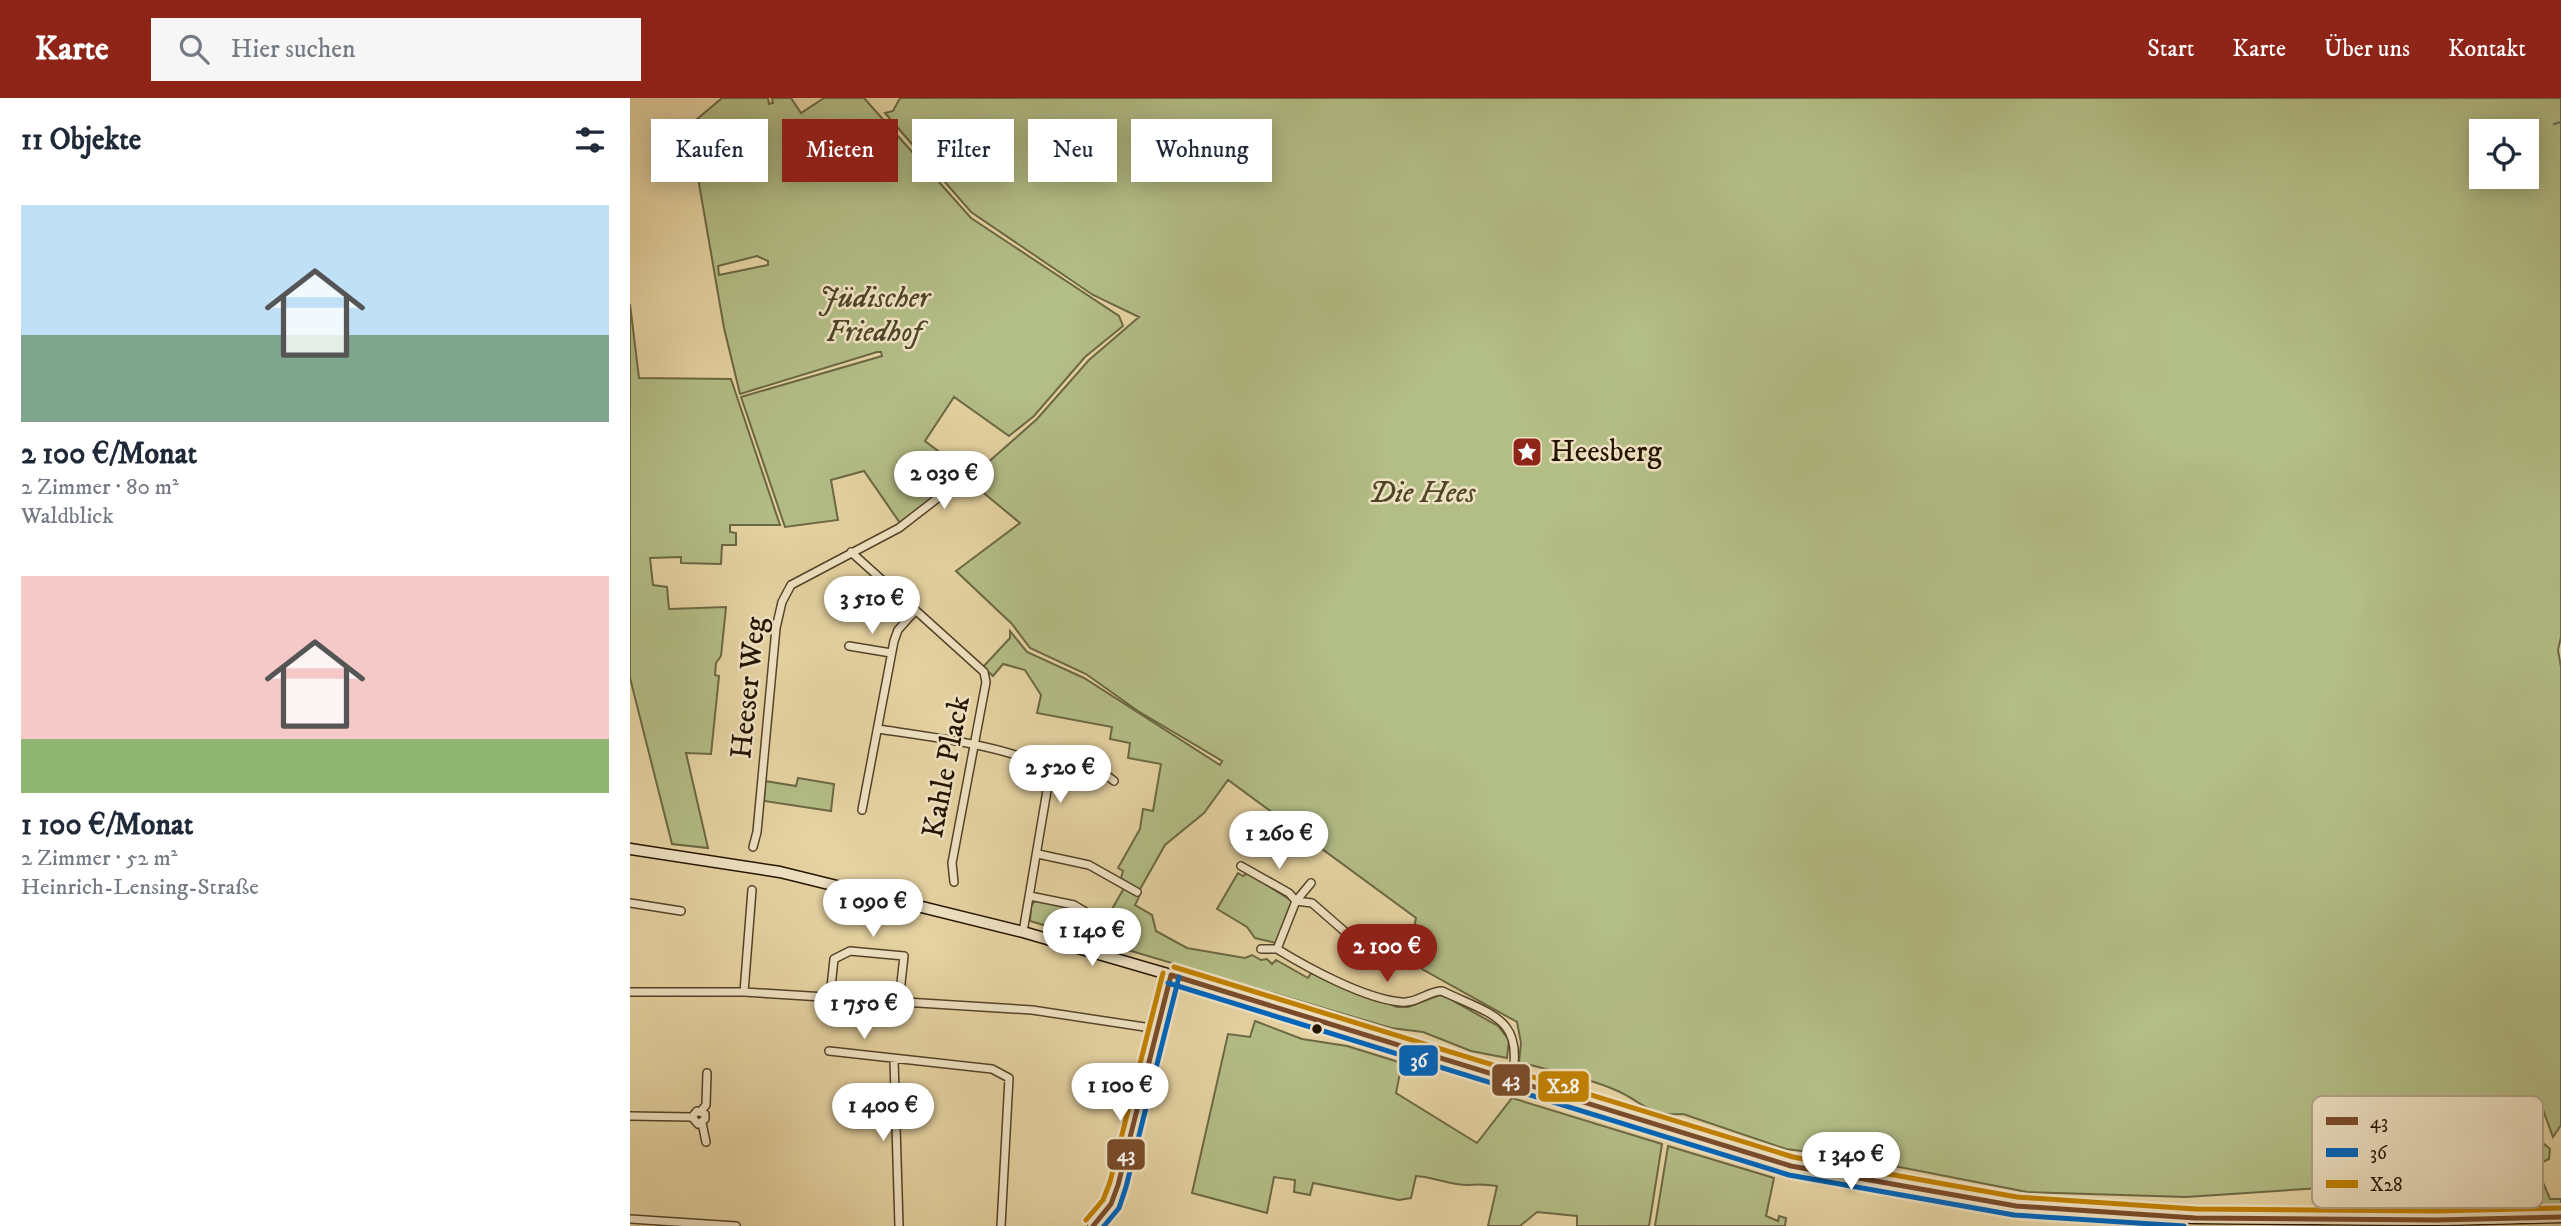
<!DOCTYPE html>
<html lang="de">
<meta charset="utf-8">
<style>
:root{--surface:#fff;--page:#f6f6f7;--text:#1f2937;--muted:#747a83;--accent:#8f2418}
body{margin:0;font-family:"IM FELL DW Pica",serif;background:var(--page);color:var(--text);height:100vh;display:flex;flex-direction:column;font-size:26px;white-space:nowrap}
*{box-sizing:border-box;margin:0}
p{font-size:23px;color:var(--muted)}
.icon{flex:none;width:38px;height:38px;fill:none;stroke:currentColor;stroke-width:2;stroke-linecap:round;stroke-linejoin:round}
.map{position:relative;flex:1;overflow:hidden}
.drawer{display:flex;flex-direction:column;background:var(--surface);width:630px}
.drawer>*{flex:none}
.banner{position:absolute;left:21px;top:21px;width:665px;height:63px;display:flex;gap:14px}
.tools{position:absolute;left:1839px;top:21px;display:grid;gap:14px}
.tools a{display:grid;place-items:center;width:70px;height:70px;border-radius:0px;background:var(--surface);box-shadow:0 4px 18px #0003;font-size:35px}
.price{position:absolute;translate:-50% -60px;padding:0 16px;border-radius:24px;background:#fff;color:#222;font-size:23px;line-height:46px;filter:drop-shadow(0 2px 4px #0008)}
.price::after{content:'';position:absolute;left:50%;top:42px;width:21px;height:16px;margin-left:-10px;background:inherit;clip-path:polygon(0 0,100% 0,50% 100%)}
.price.selected{background:var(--accent);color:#fff}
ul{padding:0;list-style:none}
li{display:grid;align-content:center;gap:14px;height:371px;padding:0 21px}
li span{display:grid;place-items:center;height:217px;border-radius:0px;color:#555}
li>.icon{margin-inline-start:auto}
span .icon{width:126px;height:126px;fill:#fffc;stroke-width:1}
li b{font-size:30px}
h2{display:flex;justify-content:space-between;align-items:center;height:84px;padding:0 21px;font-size:30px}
.chip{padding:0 24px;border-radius:0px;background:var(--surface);box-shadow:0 4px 18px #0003;font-size:24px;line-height:63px}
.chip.selected{background:var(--accent);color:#fff}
header{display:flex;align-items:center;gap:42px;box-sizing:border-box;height:98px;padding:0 35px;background:var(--accent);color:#fff}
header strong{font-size:33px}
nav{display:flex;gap:38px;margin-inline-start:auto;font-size:24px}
.search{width:490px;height:63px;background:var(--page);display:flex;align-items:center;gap:18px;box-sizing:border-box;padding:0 24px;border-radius:0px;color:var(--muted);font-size:26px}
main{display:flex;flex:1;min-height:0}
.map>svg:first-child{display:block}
</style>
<header>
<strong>Karte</strong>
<div class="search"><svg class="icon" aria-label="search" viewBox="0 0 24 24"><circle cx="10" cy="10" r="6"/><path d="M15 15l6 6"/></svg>Hier suchen</div>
<nav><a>Start</a><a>Karte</a><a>Über uns</a><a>Kontakt</a></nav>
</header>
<main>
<section class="drawer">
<h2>11 Objekte<svg class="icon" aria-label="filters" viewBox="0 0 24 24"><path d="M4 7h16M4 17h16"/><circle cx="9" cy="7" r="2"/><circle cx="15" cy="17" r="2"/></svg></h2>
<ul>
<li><span style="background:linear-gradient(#bfe0f5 60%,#7fa58c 0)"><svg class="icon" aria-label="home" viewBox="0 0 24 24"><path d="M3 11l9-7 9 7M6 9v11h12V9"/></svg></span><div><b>2 100 €/Monat</b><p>2 Zimmer · 80 m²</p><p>Waldblick</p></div></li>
<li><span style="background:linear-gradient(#f6c9c9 75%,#8fb573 0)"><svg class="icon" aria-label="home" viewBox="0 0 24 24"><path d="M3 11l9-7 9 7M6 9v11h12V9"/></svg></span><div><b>1 100 €/Monat</b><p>2 Zimmer · 52 m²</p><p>Heinrich-Lensing-Straße</p></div></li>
</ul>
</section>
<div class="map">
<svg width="1931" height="1128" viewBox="0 0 1931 1128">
<rect width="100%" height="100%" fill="#e6d3a2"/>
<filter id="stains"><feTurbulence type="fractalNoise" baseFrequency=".00286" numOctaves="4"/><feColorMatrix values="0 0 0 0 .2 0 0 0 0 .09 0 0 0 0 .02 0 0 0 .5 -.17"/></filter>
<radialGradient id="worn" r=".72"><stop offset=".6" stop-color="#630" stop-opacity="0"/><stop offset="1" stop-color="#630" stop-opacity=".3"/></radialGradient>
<path fill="#b3bd86" stroke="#6c6843" stroke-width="2" fill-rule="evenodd" d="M92 0H138L139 6 143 5 142 0H161L171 15 194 0H234L341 120 489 218 493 228 455 259 404 318 379 338 324 299 295 343 336 374 270 425 234 373 201 382 208 422 155 429 111 299 252 258 251 254H247L110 296 94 230 59 28ZM127 158 138 163V167L89 177 88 168Z
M270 0H1931V539L1928 552 1931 569V1027L1923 1039 1912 1009 1901 998 1895 1000 1900 1021 1893 1032 1899 1045 1912 1044 1920 1051 1919 1061 1880 1080 1869 1099 1705 1089 1556 1099 1397 1094 1218 1059 1156 1051 1053 1016C1016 1019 1012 1002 983 991 953 978 920 973 889 964L891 945 887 924 792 871 780 851 786 820 598 682 574 715 535 747 509 793 491 780 493 773 488 770 510 731 513 711 523 713 531 666 498 660 500 645 480 641 482 629 407 615 411 597 395 572 373 566 363 578 353 569 380 540V533L397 554 454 580 590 667 592 663 508 613 456 576 400 550 382 526 326 473 390 425 338 382 407 321 459 262 509 219 463 197 341 114 255 15 263 13ZM1852 33H1897V79H1852Z
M0 206 9 280 101 281 150 427H100V434L106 435V447H92L91 466 51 465V459L20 460 23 487 37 489 39 511 96 509 91 558 86 565 85 577 89 578 81 656 56 655 78 750 42 746 0 580Z
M168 680 204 686 201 713 134 703 135 683 166 688Z
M608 775 613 778 618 775 662 803 646 845 625 840 617 829 587 811Z
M494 790 509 799 505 807 522 817 526 833 557 850 615 860 622 857 631 862 637 861 642 866 646 862 678 880 681 875 767 909H778L810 897 818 900 868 928 879 942 877 960 841 953 793 934 761 930 400 823 401 808 405 803C431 804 451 814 473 827Z
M625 923 672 941 717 948 772 965 766 995 847 1045 882 1000 1032 1046 1019 1128H947V1118L907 1114 890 1128H858L867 1088C856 1086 849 1086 838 1087 821 1087 803 1079 786 1078L781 1100 769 1102 683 1085 680 1097 664 1094 665 1082 644 1079 637 1115 562 1095 598 936 620 939Z
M1038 1048 1144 1080 1136 1118 1148 1123 1149 1118 1156 1120 1155 1128H1025Z
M1909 1075 1920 1101H1931V1113H1893L1885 1107C1880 1088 1893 1080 1909 1075Z"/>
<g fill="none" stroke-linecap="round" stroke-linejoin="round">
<path stroke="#697661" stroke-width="2.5" d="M1924 26 1931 24"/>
<g stroke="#544328" stroke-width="10">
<path id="minor" d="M221 454 354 574 356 584 322 765 324 784
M219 548 261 555
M248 631C285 637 397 649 420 675L393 834
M420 675 435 667 471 673 484 683
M232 712 264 543 268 532 285 513
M123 749 127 734 146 530 152 504 161 487 269 430 344 372
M408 756 459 767 507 794
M611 768 659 795 666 803 681 785
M400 798 444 807 473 824
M0 805 51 813
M731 831 725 840 721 839 682 805 666 803 647 851C678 870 735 901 771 904 786 906 798 893 812 893 862 917 896 920 881 984
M631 851H647
M0 894H114L402 912 528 931
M114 894 122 792
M200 899 204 861 220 853 274 858 269 903
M199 953 362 971 379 980 371 1128
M264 962 269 1128
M71 1013 76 1007 77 975
M0 1018 62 1019 67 1013 75 1016V1021L68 1026 62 1019
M72 1025 76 1044
M0 1121 106 1128"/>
</g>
<g stroke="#544328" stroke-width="12">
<path id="tertiary" d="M463 1128 481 1106 488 1087 541 877"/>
</g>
<g stroke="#241300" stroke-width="13">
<path id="secondary" d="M0 751 150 774 393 834 541 877 1161 1068 1386 1108 1452 1115 1565 1120 1806 1122 1931 1119"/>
</g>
<use href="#minor" stroke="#efe2c3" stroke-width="7"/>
<use href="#tertiary" stroke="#efe2c3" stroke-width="9"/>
<use href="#secondary" stroke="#efe2c3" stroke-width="10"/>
<g stroke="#efe2c3" stroke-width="10">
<path id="bus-1" d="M541 877 1161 1068 1386 1108 1565 1120 1806 1122 1931 1119
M463 1128 481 1106 488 1087 541 877"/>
</g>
<g stroke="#efe2c3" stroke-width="10">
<path id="bus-2" d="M538 885 1159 1077 1384 1117 1554 1128
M474 1128 489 1110 496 1089 549 879"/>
</g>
<g stroke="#efe2c3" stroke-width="10">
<path id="bus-3" d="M544 869 1163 1059 1387 1099 1565 1111 1806 1113 1931 1110
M456 1122 473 1102 480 1084 533 875"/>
</g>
<use href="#bus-1" stroke="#7a4b2a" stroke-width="5"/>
<use href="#bus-2" stroke="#0065bd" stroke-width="5"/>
<use href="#bus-3" stroke="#c28100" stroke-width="5"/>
</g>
<defs>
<g id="sight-square" transform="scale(1.575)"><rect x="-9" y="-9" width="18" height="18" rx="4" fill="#8f2418" stroke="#efe2c3"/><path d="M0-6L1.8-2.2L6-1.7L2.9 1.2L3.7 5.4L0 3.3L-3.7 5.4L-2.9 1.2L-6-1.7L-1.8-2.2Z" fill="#fff"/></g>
</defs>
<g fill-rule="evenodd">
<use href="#sight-square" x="897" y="354"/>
</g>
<circle fill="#241300" stroke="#efe2c3" stroke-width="2.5" cx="687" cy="931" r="6"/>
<g text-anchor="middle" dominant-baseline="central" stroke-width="5" stroke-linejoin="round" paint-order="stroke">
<g font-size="30" font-style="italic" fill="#4f4628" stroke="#efe2c3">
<text x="244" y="200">Jüdischer<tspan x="244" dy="34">Friedhof</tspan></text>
<text x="792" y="395">Die Hees</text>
</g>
<g font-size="30" fill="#241300" stroke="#efe2c3" text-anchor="start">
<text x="920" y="354">Heesberg</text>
</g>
<g font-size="30" fill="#241300" stroke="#efe2c3">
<text transform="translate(119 590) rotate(-84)">Heeser Weg</text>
<text transform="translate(317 669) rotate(-79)">Kahle Plack</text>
</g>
</g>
<rect x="1682" y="998" width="231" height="112" rx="10" fill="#efe2c3" stroke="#b2a488" stroke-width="2"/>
<rect x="1696" y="1019" width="32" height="8" fill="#7a4b2a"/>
<rect x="1696" y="1050" width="32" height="9" fill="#0065bd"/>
<rect x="1696" y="1082" width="32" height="8" fill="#c28100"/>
<g font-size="19" fill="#241300">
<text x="1740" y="1030">43</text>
<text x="1740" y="1061">36</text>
<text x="1740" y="1093">X28</text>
</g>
<g stroke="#efe2c3" stroke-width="2.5">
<rect x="768" y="946" width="41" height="33" rx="7" fill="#0065bd"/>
<rect x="861" y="965" width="40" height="34" rx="7" fill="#7a4b2a"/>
<rect x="907" y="972" width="53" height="33" rx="7" fill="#c28100"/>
<rect x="476" y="1040" width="40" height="33" rx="7" fill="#7a4b2a"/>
</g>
<g font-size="19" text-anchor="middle" font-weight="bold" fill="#fff">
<text x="789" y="969">36</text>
<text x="881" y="988">43</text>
<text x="933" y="995">X28</text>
<text x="496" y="1063">43</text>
</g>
<rect width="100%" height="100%" filter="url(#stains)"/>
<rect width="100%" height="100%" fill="url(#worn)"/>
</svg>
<div class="tools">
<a><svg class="icon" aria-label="locate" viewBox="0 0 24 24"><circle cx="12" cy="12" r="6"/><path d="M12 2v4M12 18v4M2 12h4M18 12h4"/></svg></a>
</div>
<b class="price" style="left:314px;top:413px">2 030 €</b>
<b class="price" style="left:242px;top:538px">3 510 €</b>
<b class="price" style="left:430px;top:707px">2 520 €</b>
<b class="price" style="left:649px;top:773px">1 260 €</b>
<b class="price" style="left:243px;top:841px">1 090 €</b>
<b class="price" style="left:462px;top:870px">1 140 €</b>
<b class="price selected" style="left:757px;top:886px">2 100 €</b>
<b class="price" style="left:234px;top:943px">1 750 €</b>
<b class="price" style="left:490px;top:1025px">1 100 €</b>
<b class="price" style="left:253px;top:1045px">1 400 €</b>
<b class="price" style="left:1221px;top:1094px">1 340 €</b>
<div class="banner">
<a class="chip">Kaufen</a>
<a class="chip selected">Mieten</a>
<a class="chip">Filter</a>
<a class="chip">Neu</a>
<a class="chip">Wohnung</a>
</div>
</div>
</main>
